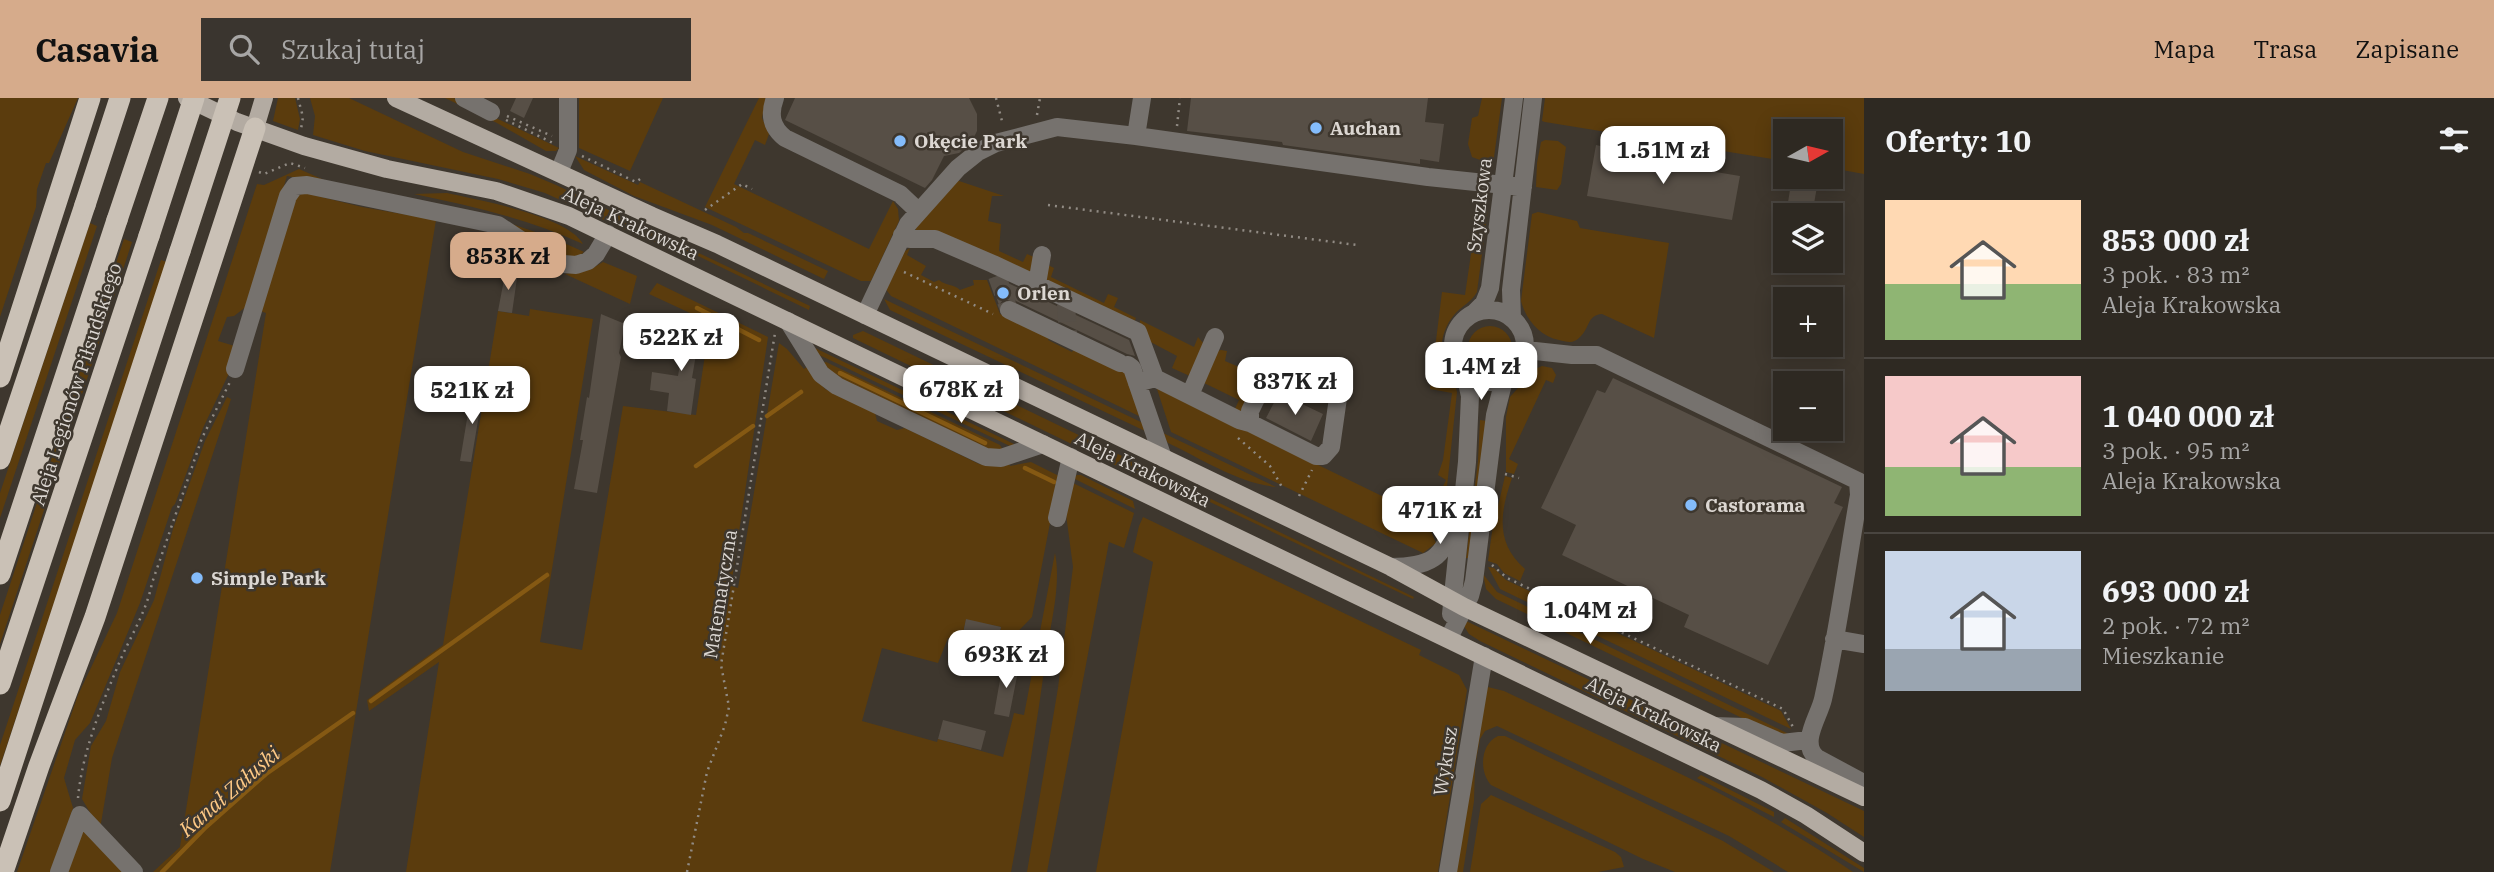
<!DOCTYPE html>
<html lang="pl">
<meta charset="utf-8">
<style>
:root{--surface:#2e2922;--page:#3a352f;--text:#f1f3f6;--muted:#a7a6a5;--line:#494540;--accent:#d6ab8b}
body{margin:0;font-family:"IBM Plex Serif",serif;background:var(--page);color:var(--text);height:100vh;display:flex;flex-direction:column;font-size:26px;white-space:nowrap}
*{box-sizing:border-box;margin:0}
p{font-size:23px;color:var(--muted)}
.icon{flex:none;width:38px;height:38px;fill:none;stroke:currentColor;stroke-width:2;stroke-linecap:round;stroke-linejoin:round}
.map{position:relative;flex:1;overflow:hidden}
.panel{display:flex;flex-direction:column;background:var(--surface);width:630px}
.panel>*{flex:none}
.needle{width:46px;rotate:82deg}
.fabs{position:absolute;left:1773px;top:21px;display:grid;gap:14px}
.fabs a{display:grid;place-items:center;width:70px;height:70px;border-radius:0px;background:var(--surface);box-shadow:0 4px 18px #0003,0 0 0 2px var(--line);font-size:35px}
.price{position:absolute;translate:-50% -60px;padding:0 16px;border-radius:14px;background:#fff;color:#222;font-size:23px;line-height:46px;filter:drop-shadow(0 2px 4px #0008)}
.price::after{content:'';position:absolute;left:50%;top:42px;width:21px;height:16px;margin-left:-10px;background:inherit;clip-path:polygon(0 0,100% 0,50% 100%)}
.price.selected{background:var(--accent);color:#111}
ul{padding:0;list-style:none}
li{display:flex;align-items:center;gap:21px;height:175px;padding:0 21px}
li+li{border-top:2px solid var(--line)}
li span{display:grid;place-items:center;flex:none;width:196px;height:140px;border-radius:0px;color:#555}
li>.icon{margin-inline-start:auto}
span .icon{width:84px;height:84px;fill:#fffc;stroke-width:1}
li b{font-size:30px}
h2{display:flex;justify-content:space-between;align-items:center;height:84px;padding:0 21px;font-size:30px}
header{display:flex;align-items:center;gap:42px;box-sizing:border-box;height:98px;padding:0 35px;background:var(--accent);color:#111}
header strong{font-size:33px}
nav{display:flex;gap:38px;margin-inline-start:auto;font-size:24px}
.search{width:490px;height:63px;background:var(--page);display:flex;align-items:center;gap:18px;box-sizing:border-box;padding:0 24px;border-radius:0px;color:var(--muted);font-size:26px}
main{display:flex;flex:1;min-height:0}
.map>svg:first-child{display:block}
</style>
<header>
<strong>Casavia</strong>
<div class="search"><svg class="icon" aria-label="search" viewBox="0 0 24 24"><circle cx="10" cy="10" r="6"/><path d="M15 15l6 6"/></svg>Szukaj tutaj</div>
<nav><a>Mapa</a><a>Trasa</a><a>Zapisane</a></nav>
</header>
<main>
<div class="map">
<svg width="1864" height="774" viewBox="0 0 1864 774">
<rect width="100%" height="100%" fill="#3e372e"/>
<path fill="#5b3c0d" d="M0 0H78L49 65H46L37 91 36 109 0 219Z
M278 0H295L300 21 298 32 273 23Z
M310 0H349L463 54 530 76 556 87 810 208 809 212 698 158 648 142 545 95 498 81 365 53 313 37 315 18Z
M445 0H454L559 50 556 53H546L497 25Z
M579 0H663L630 73 579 50Z
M759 0H766L762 20 769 36 765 47 755 42 734 86 869 151 893 103 898 111 899 123 871 183H861L705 109Z
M1482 0H1502L1494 59 1488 65 1472 59 1468 46 1472 20 1478 18Z
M1545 0H1864V76L1831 70 1830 33H1785V63L1545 24 1542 23Z
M1545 42 1558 43 1566 49 1561 86 1557 92 1536 89 1537 65 1541 44Z
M575 58 638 87 640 84 736 129 744 135H748L828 173 824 181 712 127 634 98 584 72Z
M299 71 338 88 287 78 247 208 234 218 227 219 218 243 238 249 231 271 203 330 175 406 172 409 140 505 90 625 75 642 64 680 73 710 51 774H17L78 597 117 515 257 86 264 87Z
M956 82 1004 98H992L988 123 1001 126 999 153 1023 164 1027 156 1034 159V170L1030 175 935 133 916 132 915 130Z
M305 95 362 109 436 122 330 774H153L180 749 266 215 258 212 296 98Z
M447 95C478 102 568 118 583 146 528 121 472 108 414 96Z
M1479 101 1488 110 1477 194C1471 205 1461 208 1454 217 1442 231 1438 252 1445 269 1449 278 1455 284 1457 294L1442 436 1438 443 1428 420 1446 382 1438 377 1443 362 1452 295 1430 291 1442 194 1465 197Z
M1538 114 1577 123 1580 130 1669 145 1654 240 1602 216C1587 217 1590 230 1580 239 1574 246 1567 244 1559 242 1540 238 1526 222 1521 203L1532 116Z
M90 125 97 128 0 420V395Z
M509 125 553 140 584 154 578 159 560 157Z
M124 141 132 144 0 546V517Z
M910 150 907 157 926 168 921 177 934 184 939 182C946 188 954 186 960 192L974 187 973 182H987L1000 216 1051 237 1048 242 1072 254 1075 249 1123 269 1143 320 891 198 885 190 899 157Z
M161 162 167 164 0 668V647Z
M603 164 637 178 630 206 565 176 591 171Z
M1048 167 1054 170 1051 179 1104 205 1108 196 1118 200 1114 209 1136 220 1132 228 1046 183Z
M657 185 768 239 731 488 738 490 779 245 787 251 804 271 807 269 825 291 875 315 877 323 897 332 905 330 979 366 991 368 1009 366 1010 368 1031 364 1059 378 1032 519 1000 552 996 551 1001 529 966 522 961 544 948 540 938 565 882 550 862 623 937 644 938 641 1003 659 1014 615 1024 617 1055 455C1061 485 1052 520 1047 551 1037 626 1025 700 1011 774H406L439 564 369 613 367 602 443 547 498 213 529 218 530 211 593 221 540 544 582 552 623 308 696 317 710 223 690 218V215L649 196Z
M884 201 1145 326V333L890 212Z
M1140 222 1194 249 1198 239 1204 246 1192 279 1172 270 1177 258 1145 241 1140 229Z
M1468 250a22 22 0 1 1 44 0a22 22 0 1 1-44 0Z
M863 233 1414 499 1413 501 1187 393 1148 383 853 240V237Z
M815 250 1014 346 1015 347 1012 349 815 255Z
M1221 252 1227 253 1225 263 1246 272 1251 265 1259 271 1260 276 1240 315 1234 313 1239 302 1202 284 1217 253Z
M826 264 1000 347 1003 352 986 351 835 278 822 265Z
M1542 268 1552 270 1556 277 1553 285 1546 282 1509 361 1518 366 1514 376 1506 374V319L1510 299 1535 271Z
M1156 288 1425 419 1436 445 1423 455 1171 334Z
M227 299 231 301 112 660 100 731 82 701 91 648 106 623 120 574 154 502 173 431 205 343Z
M1480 322 1487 323 1470 460H1466L1478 363Z
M1161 334 1276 389C1238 385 1202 361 1168 345Z
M1077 377H1081L1133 403 1135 411 1073 380Z
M1505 378 1512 380C1500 414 1495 445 1525 471L1520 483 1504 475 1497 466 1488 463 1492 434Z
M1073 385 1134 415 1124 450 1109 444 1047 774H1027L1058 590 1073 469 1066 416Z
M1143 419 1421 552 1419 557 1459 577 1467 592 1438 774H1096L1153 464 1133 454 1139 428Z
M1488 469 1494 470 1506 482 1781 613 1791 631 1500 491Z
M1483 476 1497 494 1793 638 1771 634 1496 501 1486 491Z
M1466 523 1864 713V739L1827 715 1762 679 1480 543 1469 536 1462 525Z
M1488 589 1504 593C1622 649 1745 700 1853 774H1788L1729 738 1497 628 1485 633 1480 641 1475 668 1474 703 1463 774H1455L1485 593Z
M1498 638H1505L1723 743 1774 774H1675L1643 761 1491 687C1479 674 1480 646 1498 638Z
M1701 677 1774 714V719L1697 680Z
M1491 697 1615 754 1621 759 1624 769 1598 774H1470L1481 706Z
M1785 720 1864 770V774L1781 724Z
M84 731 127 774H66Z"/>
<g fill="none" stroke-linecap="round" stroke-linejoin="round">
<path stroke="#855913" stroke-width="4.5" d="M697 210 759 242
M840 275 985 345
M767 318 801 294
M696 368 753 328
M1025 370 1054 384
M371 603 547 477
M162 774 206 729 266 676 353 615"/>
</g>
<path fill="#574f46" d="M516 0H533L524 20 510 13Z
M795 0H969L977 16V33L971 45 959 55 944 58 932 82 925 90 785 22Z
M1191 0H1428L1425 24 1444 26 1439 64 1420 61V66L1283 47 1282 44 1187 33Z
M1596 47 1609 50 1607 56 1740 78 1732 122 1587 98Z
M1792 79 1818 83 1812 117H1786Z
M506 171 518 173 512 215 498 213Z
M995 179 1129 242 1135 258 1127 256 1014 202H1003L999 207 990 181Z
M601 216 625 226 619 255 621 259 597 395 574 391 583 342H580L587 299 589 300Z
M688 218 702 221 692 280 696 281 691 317 667 313 669 295 650 292 652 274 678 278Z
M1613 280 1842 389 1834 405 1843 409 1768 567 1684 529 1689 517 1562 457 1576 427 1541 410 1597 292 1605 295Z
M472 291 483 293 471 364 460 363Z
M1279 295 1323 316 1311 343 1266 320Z
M966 521 1001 529 996 553 961 545Z
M1003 565 1019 568 1009 619 994 616Z
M943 622 986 633 981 652 938 641Z"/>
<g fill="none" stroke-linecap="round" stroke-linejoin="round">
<path stroke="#564f47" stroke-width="18" stroke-dasharray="18 9" stroke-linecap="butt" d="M997 178 1009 212
M1066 206 1068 236"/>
<path stroke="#918b84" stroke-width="2.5" stroke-dasharray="2 5" stroke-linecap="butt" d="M298 0 303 19 301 31
M996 0 1003 27
M1037 17 1040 0
M507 18 552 38
M506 22 553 45
M1177 28 1180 0
M582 58 636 84 640 81
M259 74 264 76 290 65 305 70
M1048 107 1357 147
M705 112 742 86 752 91
M904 174 993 216
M1238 340 1270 368 1282 389
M1505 376 1519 380
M1299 398 1312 372
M1416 408 1424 411 1433 434
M1492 467 1507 480 1783 611 1793 629
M78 700C82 656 100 611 117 570 128 542 146 516 152 485L202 340 230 284
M687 774 707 674 725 627 729 609 721 567 775 235"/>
<path stroke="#76726e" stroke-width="18" d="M464 0 491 14
M775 0C769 16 771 29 785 40L900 96 918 113
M1136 38 1142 0
M559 74 568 52V0
M902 137 910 141H935L993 166 1138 234 1155 280 1137 285
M1037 186 1042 157
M1453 248a36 36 0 1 1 72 0a36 36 0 1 1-72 0Z
M1009 212 1120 265
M1474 215 1484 205 1490 190 1514 0
M865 217 908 126 958 70 978 54 996 45 1057 29 1136 38 1428 79 1523 89
M1512 220 1511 192 1533 0
M788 223 821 276 837 288 986 359 1001 360 1043 346
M1526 252 1572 257H1597L1858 383 1859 397C1847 465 1838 534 1823 601 1819 619 1799 645 1817 660L1860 683 1864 690
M1128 267 1132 270 1163 360
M1272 268 1250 313V325L1316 358H1323L1331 349 1338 300
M235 271 288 98 295 88 307 87 498 127 539 154 564 166 576 167 588 163 596 156 608 136
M1155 280 1239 322 1250 325
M1190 297 1215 239
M1057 420 1071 359
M1391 469C1430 468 1443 462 1454 424
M1451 516 1467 364 1470 298 1465 276
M1449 540 1470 498 1474 483 1495 317 1504 282
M1834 541 1864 546
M1714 628 1745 629 1782 645 1808 642
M59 774 80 717 134 774
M1448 774 1484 558"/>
<path stroke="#b3aba2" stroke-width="18" d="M187 0 237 24 304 48 387 71 496 93 569 118 1761 692 1806 717 1864 755
M396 0 652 118 717 146 1391 469 1464 509 1864 699
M255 30 264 0"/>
<path stroke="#cac1b6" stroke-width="21" d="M0 279 90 0
M0 361 85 107
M0 476 117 122
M0 586 149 138
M0 703 180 153
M3 774 39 668 95 519 255 30"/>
<path stroke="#cac1b6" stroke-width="21" d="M85 107 120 0
M117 122 158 0
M149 138 194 0
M180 153 230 0"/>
</g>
<g fill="#84bcfb" stroke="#3e372e" stroke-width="2.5">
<circle cx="1316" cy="30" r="7"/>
<circle cx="900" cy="43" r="7"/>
<circle cx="1003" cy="195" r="7"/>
<circle cx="1691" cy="407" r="7"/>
<circle cx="197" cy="480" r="7"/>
</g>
<g text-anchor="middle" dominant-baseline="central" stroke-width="5" stroke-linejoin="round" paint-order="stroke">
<g font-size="19" font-weight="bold" fill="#dcd7d2" stroke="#3e372e" text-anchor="start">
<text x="1330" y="30">Auchan</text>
<text x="914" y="43">Okęcie Park</text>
<text x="1017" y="195">Orlen</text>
<text x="1705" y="407">Castorama</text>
<text x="211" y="480">Simple Park</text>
</g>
<g font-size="19" fill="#dcd7d2" stroke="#3e372e">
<text transform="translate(1479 107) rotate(-83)">Szyszkowa</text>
<text transform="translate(631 125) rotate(25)">Aleja Krakowska</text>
<text transform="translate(76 286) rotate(-72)">Aleja Legionów Piłsudskiego</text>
<text transform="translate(1143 371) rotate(26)">Aleja Krakowska</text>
<text transform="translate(720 496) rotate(-81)">Matematyczna</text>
<text transform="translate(1654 616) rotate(26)">Aleja Krakowska</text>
<text transform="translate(1445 663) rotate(-81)">Wykusz</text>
</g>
<g font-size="21" font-style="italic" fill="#fdc885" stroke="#3e372e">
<text transform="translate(229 693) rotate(-41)">Kanał Załuski</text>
</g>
</g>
</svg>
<div class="fabs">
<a><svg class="needle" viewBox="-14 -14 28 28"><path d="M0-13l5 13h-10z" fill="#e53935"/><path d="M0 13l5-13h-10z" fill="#a7a6a5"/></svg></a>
<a><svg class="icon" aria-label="layers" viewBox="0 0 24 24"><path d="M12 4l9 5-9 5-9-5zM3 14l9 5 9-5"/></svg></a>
<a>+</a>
<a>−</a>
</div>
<b class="price" style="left:1663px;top:88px">1.51M zł</b>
<b class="price selected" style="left:508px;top:194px">853K zł</b>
<b class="price" style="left:681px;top:275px">522K zł</b>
<b class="price" style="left:1481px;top:304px">1.4M zł</b>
<b class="price" style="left:1295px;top:319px">837K zł</b>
<b class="price" style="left:961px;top:327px">678K zł</b>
<b class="price" style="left:472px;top:328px">521K zł</b>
<b class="price" style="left:1440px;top:448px">471K zł</b>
<b class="price" style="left:1590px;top:548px">1.04M zł</b>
<b class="price" style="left:1006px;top:592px">693K zł</b>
</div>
<section class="panel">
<h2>Oferty: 10<svg class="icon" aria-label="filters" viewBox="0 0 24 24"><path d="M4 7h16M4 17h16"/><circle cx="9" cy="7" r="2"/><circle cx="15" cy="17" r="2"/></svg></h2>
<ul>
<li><span style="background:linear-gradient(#ffd9b3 60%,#8fb573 0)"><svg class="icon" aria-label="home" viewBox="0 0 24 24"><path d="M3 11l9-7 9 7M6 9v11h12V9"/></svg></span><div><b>853 000 zł</b><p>3 pok. · 83 m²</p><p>Aleja Krakowska</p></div></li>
<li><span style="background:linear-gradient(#f6c9c9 65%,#8fb573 0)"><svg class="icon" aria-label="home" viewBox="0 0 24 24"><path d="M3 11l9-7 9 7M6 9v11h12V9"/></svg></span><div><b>1 040 000 zł</b><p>3 pok. · 95 m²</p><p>Aleja Krakowska</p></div></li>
<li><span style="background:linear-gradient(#c9d6e8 70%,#9aa5b1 0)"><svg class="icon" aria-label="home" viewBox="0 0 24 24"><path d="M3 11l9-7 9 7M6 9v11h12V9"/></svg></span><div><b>693 000 zł</b><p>2 pok. · 72 m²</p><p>Mieszkanie</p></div></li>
</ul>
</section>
</main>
